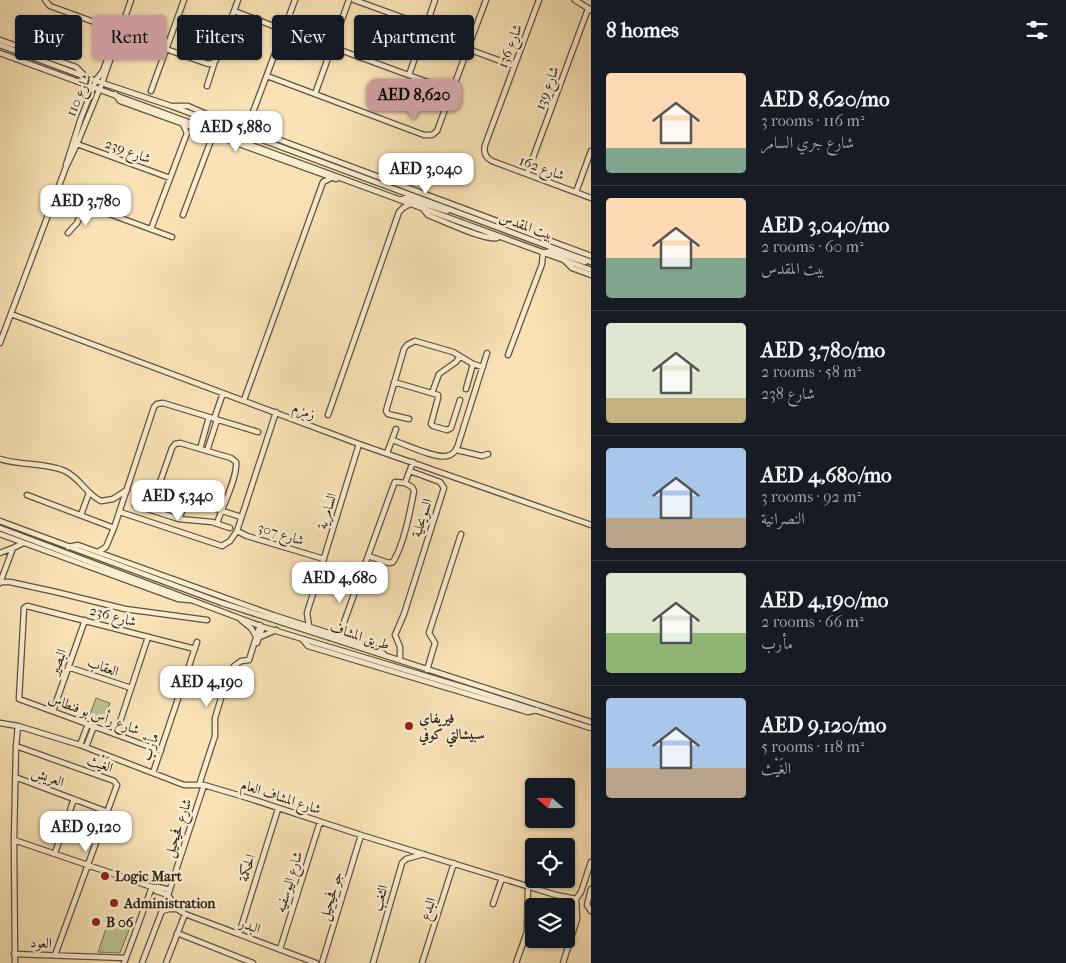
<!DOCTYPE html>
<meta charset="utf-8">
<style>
:root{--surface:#171b24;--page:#242831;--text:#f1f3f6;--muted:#9ea1a6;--line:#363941;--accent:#c59692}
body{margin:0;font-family:"IM FELL French Canon",Amiri,serif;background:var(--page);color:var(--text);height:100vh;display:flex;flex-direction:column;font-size:19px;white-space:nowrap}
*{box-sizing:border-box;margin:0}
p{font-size:16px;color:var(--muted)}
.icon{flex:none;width:28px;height:28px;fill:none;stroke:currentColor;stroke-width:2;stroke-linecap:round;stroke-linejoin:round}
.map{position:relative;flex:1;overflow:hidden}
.side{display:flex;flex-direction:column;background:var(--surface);width:475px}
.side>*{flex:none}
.top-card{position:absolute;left:15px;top:15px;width:475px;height:45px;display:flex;gap:10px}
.needle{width:32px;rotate:290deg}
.tools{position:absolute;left:525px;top:778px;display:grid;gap:10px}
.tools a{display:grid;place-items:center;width:50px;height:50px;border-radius:5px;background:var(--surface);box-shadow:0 1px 4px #0004;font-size:25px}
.price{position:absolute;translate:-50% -42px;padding:0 11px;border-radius:10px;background:#fff;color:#222;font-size:16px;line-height:32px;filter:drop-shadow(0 1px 2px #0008)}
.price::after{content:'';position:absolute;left:50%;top:30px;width:15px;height:11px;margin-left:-8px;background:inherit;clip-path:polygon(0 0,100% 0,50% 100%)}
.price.selected{background:var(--accent);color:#111}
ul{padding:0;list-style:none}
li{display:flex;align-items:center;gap:15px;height:125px;padding:0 15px}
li+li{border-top:1px solid var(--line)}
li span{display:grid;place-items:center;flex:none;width:140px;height:100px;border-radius:5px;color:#555}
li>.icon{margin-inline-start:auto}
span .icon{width:60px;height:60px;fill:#fffc;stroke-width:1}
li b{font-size:21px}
h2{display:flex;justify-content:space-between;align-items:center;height:60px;padding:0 15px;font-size:21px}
.tag{padding:0 18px;border-radius:5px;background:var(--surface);box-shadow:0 1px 4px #0004;font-size:18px;line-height:45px}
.tag.selected{background:var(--accent);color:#111}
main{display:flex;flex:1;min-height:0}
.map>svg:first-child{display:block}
</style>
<main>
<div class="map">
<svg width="591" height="963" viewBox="0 0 591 963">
<rect width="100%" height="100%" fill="#f9e3b6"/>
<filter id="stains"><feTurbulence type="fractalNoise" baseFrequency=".004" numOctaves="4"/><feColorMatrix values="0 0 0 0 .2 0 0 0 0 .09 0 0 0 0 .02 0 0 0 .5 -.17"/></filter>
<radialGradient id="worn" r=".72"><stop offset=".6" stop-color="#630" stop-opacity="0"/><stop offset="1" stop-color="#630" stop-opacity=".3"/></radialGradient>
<path fill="#b9c592" stroke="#727356" d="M96 698 110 703 103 722 89 717Z
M110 917 131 925 120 953 98 952Z"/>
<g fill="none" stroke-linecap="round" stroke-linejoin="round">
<g stroke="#5e5240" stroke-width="7">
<path id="minor" d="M45 0 50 6 119 31
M354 0 426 26
M539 0 485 145C483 153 486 158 492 161L591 198
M575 0 591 10
M234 11 284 30
M0 40 76 67 83 74
M0 45 102 83 171 106 591 262
M332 47 452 91
M166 49 208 64 213 63 216 60 238 0
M468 49 514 66
M0 53 591 270
M409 75 435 0
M267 76 424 135H432L437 131 486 0
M207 86 215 61
M151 91 184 0
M115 94 120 101 336 179
M315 94 349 0
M173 106H188L222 121 242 126 591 256
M242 126 250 120 295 0
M77 144 170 178
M66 165 81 118 96 80 103 71 109 54
M527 174 588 9
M576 192 591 151
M55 194 172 237
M400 200 406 198 447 211
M424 210 428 215C443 221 483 240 497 238
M183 215 213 135
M151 229 187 133 183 124
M68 233 77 223 85 205
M543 253 551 251 585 262
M565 261 572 268 591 275
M11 314 359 444 591 525
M0 343 66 167 77 144 102 83 131 0
M508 355 542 264 543 253
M394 382 438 395V398L431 424 433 426 447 430 451 428 460 400
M466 389 473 364
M432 393 439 374 456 362 460 356
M244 400 323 182 331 178
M276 412 237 531 247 536 324 559
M328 415 399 212 403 208 410 204
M214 419 223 393
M409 419 388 414 386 411 404 349 407 345 415 341 453 352 473 364 483 367
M392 440C405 444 435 459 447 456 453 455 456 451 458 445L487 353
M200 449 209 417
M457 450 482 456 488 454
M207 451 217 420
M387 453 396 429
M0 459C21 466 45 462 65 471 80 478 86 494 101 501L113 499 127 490
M27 495 114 528
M135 505 179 519 212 522 230 528
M120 512 222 546 230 541 237 531
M81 515 89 493
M179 519 187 499
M0 521 222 603 591 722
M217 523C222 508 238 476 236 462L231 458 180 443 175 444 172 448 159 485 162 491 241 517
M0 528 263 627 469 689 591 728
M0 534 178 599 189 600
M68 547 78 545 273 615 375 648 384 654
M98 552 106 547 114 528 154 407 157 404 163 403 258 432
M0 553 13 548
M368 556 394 484 395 482 405 483
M0 582H10L56 592 125 609 207 620
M0 583 13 548 23 543
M241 620 251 628 256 636
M309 626 307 613 359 444
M339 636 368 556 389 563 393 562C404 544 410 512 414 491L412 487 405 483 413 462
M260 637 276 630
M303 640 308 646 528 712 537 710
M257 643 263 627
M249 660 260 625
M400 660V647L395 635 404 614 444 488 440 482 410 471
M68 667 131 688
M427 670 435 643 429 633 461 534
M53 711 85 620
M0 723 18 726 80 745 184 785H204L248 798 364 836 556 895 576 899 581 892 591 862
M116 734 148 637
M80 745 88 724
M16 746 114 781 117 785 55 955
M86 747 94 726
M161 751 19 699 24 608 27 606 195 649
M153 773 197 642
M15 777 108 812
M199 785 215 736V718L228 675 234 666 241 661 249 660
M14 840 152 887H158L170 890
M55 853 74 799
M152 887 156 891 168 895
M591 889 587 905 591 911
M168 895 177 909 185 914 316 963
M493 904 502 878
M162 911 169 909H177
M177 933 253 963
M239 934 278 809
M280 949 320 822
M14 954 126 958
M15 963 14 840 16 746 18 726
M124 963 152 887
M142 963 168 895 204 785
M166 963 185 914
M322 963 361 835
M373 963 402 863 406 859 424 854
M422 963 454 863
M516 963 527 932 528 886
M563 963 577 919 576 899"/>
</g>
<use href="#minor" stroke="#fbedd0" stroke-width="4.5"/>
</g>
<g fill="#8f2418" stroke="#fbedd0" stroke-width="2">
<circle cx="409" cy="726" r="5"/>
<circle cx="105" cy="876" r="5"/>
<circle cx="114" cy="903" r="5"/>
<circle cx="96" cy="922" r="5"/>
</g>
<g text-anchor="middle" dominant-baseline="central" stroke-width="5" stroke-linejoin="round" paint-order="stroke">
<g font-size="14" fill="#2a2119" stroke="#fbedd0">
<text transform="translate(510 46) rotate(-69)">شارع 136</text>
<text transform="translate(547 88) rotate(-70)">شارع 139</text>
<text transform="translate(79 95) rotate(-67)">شارع 110</text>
<text transform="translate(128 151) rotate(20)">شارع 239</text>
<text transform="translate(542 168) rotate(20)">شارع 162</text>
<text transform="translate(526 226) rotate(20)">بيت المقدس</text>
<text transform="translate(304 411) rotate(21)">زمزم</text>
<text transform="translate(327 511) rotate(-73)">السامرية</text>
<text transform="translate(422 518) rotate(-72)">السويحلية</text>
<text transform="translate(281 534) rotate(17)">شارع 307</text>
<text transform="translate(113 616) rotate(15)">شارع 236</text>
<text transform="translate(360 636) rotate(18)">طريق المشاف</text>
<text transform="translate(58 662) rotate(-70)">البصير</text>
<text transform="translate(103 667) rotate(19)">العقاب</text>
<text transform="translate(94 714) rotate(20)">شارع رأس بو فنطاس</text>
<text transform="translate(150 747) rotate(-71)">مأرب</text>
<text transform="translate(100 764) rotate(20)">الغَيْث</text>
<text transform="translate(48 777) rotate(21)">العريش</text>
<text transform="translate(281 797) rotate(18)">شارع المشاف العام</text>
<text transform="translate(178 828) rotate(-72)">شارع فحيحيل</text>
<text transform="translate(247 868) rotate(-73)">الحكمة</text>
<text transform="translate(289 882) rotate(-73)">شارع اليوسفيه</text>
<text transform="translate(331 896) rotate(-73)">جو فحيحيل</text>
<text transform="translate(380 898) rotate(-74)">الثغب</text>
<text transform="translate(428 909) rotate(-72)">البدع</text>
<text transform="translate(250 926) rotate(20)">البدر</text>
<text transform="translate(41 943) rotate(2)">العود</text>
</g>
<g font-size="14" font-weight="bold" fill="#2a2119" stroke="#fbedd0" text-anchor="start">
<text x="419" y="718">فيريفاي<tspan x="419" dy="16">سبيشالتي كوفي</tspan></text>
<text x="115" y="876">Logic Mart</text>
<text x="124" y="903">Administration</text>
<text x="106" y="922">B 06</text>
</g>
</g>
<rect width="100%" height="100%" filter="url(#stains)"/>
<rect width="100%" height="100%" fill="url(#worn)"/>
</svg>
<div class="tools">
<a><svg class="needle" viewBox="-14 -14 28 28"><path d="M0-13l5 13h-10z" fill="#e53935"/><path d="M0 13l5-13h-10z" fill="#9ea1a6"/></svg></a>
<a><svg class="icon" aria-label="locate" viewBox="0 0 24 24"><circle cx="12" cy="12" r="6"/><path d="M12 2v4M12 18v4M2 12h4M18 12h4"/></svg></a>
<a><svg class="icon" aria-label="layers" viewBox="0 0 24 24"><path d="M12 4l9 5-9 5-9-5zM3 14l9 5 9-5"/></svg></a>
</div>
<b class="price selected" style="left:414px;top:121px">AED 8,620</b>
<b class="price" style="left:236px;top:153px">AED 5,880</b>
<b class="price" style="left:426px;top:195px">AED 3,040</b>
<b class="price" style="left:86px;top:227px">AED 3,780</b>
<b class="price" style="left:178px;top:522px">AED 5,340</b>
<b class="price" style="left:340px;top:604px">AED 4,680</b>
<b class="price" style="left:207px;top:708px">AED 4,190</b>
<b class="price" style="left:86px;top:853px">AED 9,120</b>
<div class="top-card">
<a class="tag">Buy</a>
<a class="tag selected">Rent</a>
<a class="tag">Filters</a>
<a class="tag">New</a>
<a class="tag">Apartment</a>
</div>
</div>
<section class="side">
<h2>8 homes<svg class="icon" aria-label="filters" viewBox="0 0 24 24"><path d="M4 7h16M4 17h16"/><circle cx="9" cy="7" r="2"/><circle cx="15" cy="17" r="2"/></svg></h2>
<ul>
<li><span style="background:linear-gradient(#ffd9b3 75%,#7fa58c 0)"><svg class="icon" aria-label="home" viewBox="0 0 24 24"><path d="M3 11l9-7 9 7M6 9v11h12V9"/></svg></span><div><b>AED 8,620/mo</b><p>3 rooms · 116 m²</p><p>شارع جري السامر</p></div></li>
<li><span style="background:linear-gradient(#ffd9b3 60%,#7fa58c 0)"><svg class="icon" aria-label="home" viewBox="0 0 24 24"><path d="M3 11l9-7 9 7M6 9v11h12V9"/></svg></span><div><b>AED 3,040/mo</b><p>2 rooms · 60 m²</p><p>بيت المقدس</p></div></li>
<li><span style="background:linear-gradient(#dfe7d0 75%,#c2b280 0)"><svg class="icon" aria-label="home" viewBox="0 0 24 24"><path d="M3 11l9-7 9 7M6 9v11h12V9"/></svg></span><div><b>AED 3,780/mo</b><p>2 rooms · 58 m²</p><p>شارع 238</p></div></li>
<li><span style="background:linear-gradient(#a9c7e8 70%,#b9a48a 0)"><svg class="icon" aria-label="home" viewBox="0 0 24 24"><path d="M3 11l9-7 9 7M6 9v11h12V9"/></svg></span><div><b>AED 4,680/mo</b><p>3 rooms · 92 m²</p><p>النصرانية</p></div></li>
<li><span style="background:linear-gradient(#dfe7d0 60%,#8fb573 0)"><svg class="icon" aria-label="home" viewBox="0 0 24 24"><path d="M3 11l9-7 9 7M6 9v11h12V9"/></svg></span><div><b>AED 4,190/mo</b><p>2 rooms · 66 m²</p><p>مأرب</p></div></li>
<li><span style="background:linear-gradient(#a9c7e8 70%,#b9a48a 0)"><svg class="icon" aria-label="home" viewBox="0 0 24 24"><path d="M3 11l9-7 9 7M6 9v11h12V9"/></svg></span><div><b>AED 9,120/mo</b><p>5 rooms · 118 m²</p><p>الغَيْث</p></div></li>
</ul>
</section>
</main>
